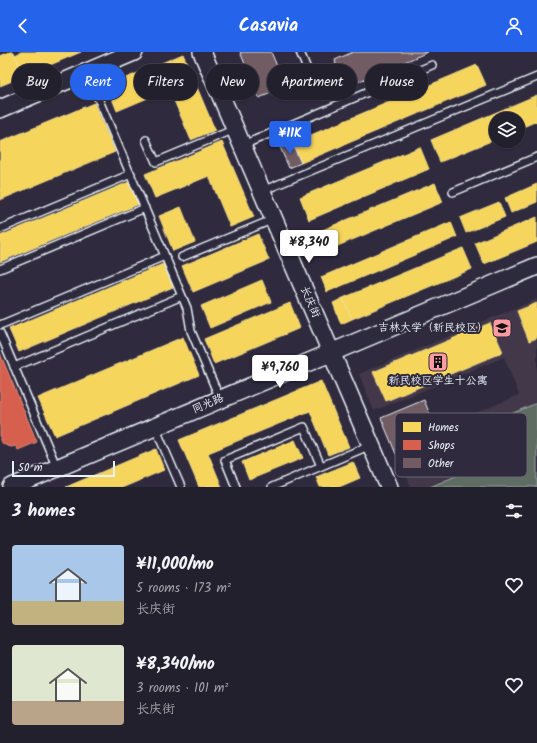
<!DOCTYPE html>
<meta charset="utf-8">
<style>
:root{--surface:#23202e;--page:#2b2836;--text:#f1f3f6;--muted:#a3a3aa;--line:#403e4a;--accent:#2563eb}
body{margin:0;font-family:Kalam,"LXGW WenKai TC",sans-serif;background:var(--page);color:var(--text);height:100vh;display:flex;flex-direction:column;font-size:15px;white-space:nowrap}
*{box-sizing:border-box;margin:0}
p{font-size:13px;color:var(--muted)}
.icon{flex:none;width:22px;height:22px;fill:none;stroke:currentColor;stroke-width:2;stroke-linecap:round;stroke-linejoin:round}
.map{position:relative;height:435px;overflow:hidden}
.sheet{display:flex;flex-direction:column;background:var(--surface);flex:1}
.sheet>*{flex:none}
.hud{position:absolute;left:12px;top:12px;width:513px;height:36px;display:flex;gap:8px}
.controls{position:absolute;left:489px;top:60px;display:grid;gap:8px}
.controls a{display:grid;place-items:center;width:36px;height:36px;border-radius:50%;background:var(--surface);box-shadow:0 1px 3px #0004,0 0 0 1px var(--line);font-size:20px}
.scale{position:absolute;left:12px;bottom:10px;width:103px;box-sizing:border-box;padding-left:4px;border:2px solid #e8f1f8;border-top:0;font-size:11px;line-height:14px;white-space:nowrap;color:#e8f1f8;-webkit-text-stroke:3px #2f2a3d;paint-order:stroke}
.price{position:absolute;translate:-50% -34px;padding:0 9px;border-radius:4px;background:#fff;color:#222;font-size:13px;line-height:26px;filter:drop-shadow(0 1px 2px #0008)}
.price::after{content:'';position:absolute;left:50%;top:24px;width:12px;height:9px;margin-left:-6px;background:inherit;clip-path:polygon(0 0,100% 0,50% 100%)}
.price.active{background:var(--accent);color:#fff}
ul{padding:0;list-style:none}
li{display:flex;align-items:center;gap:12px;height:100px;padding:0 12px}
li span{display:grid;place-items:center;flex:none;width:112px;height:80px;border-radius:4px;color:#555}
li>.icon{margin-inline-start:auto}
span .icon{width:48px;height:48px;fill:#fffc;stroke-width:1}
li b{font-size:17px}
h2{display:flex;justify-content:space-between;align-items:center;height:48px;padding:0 12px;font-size:17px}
.pill{padding:0 14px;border-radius:18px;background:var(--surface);box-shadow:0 1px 3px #0004,0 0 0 1px var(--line);font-size:14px;line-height:36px}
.pill.active{background:var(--accent);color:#fff}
header{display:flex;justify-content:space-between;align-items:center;height:52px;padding:0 12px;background:var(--accent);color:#fff;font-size:18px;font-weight:600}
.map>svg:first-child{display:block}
</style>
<header><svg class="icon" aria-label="back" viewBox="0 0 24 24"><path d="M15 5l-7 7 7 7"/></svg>Casavia<svg class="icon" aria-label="person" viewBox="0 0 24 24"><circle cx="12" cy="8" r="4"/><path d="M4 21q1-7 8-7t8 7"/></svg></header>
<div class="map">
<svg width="537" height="435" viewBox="0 0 537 435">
<rect width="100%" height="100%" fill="#2f2a3d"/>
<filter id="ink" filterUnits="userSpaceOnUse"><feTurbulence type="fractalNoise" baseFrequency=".025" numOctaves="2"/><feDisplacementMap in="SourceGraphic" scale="8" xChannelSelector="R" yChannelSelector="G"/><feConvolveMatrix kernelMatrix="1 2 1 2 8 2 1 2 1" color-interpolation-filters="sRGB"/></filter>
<g filter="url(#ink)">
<path fill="#433948" d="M537 247V435H411L406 422 460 399 449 372 519 343 504 305 374 359 359 322Z"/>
<path fill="#5f6c62" stroke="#a4aead" d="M537 351V435H430L470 418 456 385Z"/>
<path fill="#f6d55c" stroke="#f2dd8b" d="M10 0H14L24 24 0 34V4Z
M21 0H81L24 24 15 3Z
M183 2 215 78 191 88 169 37 117 59 107 34Z
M477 13 486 33 301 111 292 91Z
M537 43V69L518 77V67H496V87L440 110 431 88Z
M94 51 115 100 0 148V90Z
M222 90 254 165 230 175 209 124 155 146 145 122Z
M420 95 429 117 309 168 300 145Z
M129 130 139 152 0 210V184Z
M435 131 443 150 316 203 308 184Z
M537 132V150L511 161 505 146Z
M499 150 505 165 466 181 460 166Z
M181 155 195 190 173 199 159 164Z
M537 165V190L484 212 475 191Z
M451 170 457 185 327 240 321 225Z
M258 182 269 208 193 240 182 214Z
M463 196 472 217 352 267 343 246Z
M163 212 173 235 19 300 9 277Z
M262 228 271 250 210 276 201 254Z
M343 246 352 267 341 272 333 251Z
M290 251 300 276 214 312 204 287Z
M537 251V286L529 289 517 259Z
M490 271 503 300 386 349 373 320Z
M183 285 199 323 55 384 38 346Z
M321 329 349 395 328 403 310 359 208 401 222 435H199L179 388Z
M295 388 303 406 249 428 242 410Z
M156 397 164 418 124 435H66Z
M353 410 360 426 339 435H320L316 425Z"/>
<path fill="#d6604d" stroke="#db8c80" d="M0 301 37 390 18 398 16 394 11 395 5 393 0 389Z"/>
<path fill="#725b63" stroke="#e8f1f8" d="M240 0H271L286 35 259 46Z
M353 0H428L334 40 324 17 336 12 335 8Z
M292 91 301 111 289 116 280 95Z
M424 348 439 384 396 402 381 366Z"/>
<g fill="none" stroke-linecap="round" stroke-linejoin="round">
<g stroke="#e8f1f8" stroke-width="10">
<path id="service" d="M300 0 316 39
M87 20 187 256 191 279 220 347
M146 88 156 110 235 77
M243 93 432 13
M262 139 537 25
M453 140 537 105
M0 177 131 122
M182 205 274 167
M0 217 145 156
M0 273 165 204
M0 281 57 416
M14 315 182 244
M155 375 181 435
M236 435 225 408 304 375 321 414
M272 435 371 393"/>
</g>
<g stroke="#e8f1f8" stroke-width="20">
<path id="tertiary" d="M202 0 389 435
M0 57 134 0
M12 435 537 214"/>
</g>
<use href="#service" stroke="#2f2a3d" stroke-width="7"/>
<use href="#tertiary" stroke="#2f2a3d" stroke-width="17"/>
</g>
</g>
<defs>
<g id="university-square" transform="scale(1)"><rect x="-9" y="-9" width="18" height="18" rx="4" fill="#ff9aa2" stroke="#2f2a3d"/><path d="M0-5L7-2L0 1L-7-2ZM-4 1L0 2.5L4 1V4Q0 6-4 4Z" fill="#111"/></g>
<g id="building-square" transform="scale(1)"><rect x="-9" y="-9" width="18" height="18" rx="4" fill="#ff9aa2" stroke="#2f2a3d"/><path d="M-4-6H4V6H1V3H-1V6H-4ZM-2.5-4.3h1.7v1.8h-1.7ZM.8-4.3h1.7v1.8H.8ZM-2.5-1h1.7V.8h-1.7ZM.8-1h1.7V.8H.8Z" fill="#111"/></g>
</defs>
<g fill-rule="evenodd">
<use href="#university-square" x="502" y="276"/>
<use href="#building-square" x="438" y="310"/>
</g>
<g text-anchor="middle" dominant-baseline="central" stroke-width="4" stroke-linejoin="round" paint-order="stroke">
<g font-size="11" fill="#e8f1f8" stroke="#2f2a3d">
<text transform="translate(310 250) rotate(67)">长庆街</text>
<text transform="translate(208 352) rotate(-23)">同光路</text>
</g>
<g font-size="11" fill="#e8f1f8" stroke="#2f2a3d" text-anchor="end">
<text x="488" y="276">吉林大学（新民校区）</text>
<text x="438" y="329" text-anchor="middle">新民校区学生十公寓</text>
</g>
</g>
<rect x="395" y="361" width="132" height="64" rx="6" fill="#2f2a3d" stroke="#666675" stroke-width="1"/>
<rect x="403" y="370" width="18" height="10" fill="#f6d55c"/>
<rect x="403" y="388" width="18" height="10" fill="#d6604d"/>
<rect x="403" y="406" width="18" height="10" fill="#725b63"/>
<g font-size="11" fill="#e8f1f8">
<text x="428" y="379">Homes</text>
<text x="428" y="397">Shops</text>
<text x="428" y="415">Other</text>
</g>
</svg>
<div class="controls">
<a><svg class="icon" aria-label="layers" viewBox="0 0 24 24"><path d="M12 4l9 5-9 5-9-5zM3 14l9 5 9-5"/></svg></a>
</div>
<div class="scale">50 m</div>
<b class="price active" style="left:290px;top:103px">¥11K</b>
<b class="price" style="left:309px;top:212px">¥8,340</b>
<b class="price" style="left:280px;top:337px">¥9,760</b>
<div class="hud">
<a class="pill">Buy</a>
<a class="pill active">Rent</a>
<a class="pill">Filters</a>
<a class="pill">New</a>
<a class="pill">Apartment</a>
<a class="pill">House</a>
</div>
</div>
<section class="sheet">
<h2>3 homes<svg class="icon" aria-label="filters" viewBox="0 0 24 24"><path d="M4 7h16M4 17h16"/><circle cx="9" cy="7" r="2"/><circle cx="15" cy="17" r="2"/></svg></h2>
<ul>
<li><span style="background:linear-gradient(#a9c7e8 70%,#c2b280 0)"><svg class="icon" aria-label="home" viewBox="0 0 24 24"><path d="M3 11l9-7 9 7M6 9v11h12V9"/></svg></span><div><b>¥11,000/mo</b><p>5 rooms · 173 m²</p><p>长庆街</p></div><svg class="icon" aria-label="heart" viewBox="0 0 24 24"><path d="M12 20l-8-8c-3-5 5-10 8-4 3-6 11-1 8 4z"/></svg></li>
<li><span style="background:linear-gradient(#dfe7d0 70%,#b9a48a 0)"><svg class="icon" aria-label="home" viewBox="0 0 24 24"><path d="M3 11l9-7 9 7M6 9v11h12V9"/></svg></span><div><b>¥8,340/mo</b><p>3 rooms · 101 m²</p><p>长庆街</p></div><svg class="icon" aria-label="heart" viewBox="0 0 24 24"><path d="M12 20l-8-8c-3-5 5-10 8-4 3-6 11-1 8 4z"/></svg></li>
</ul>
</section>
